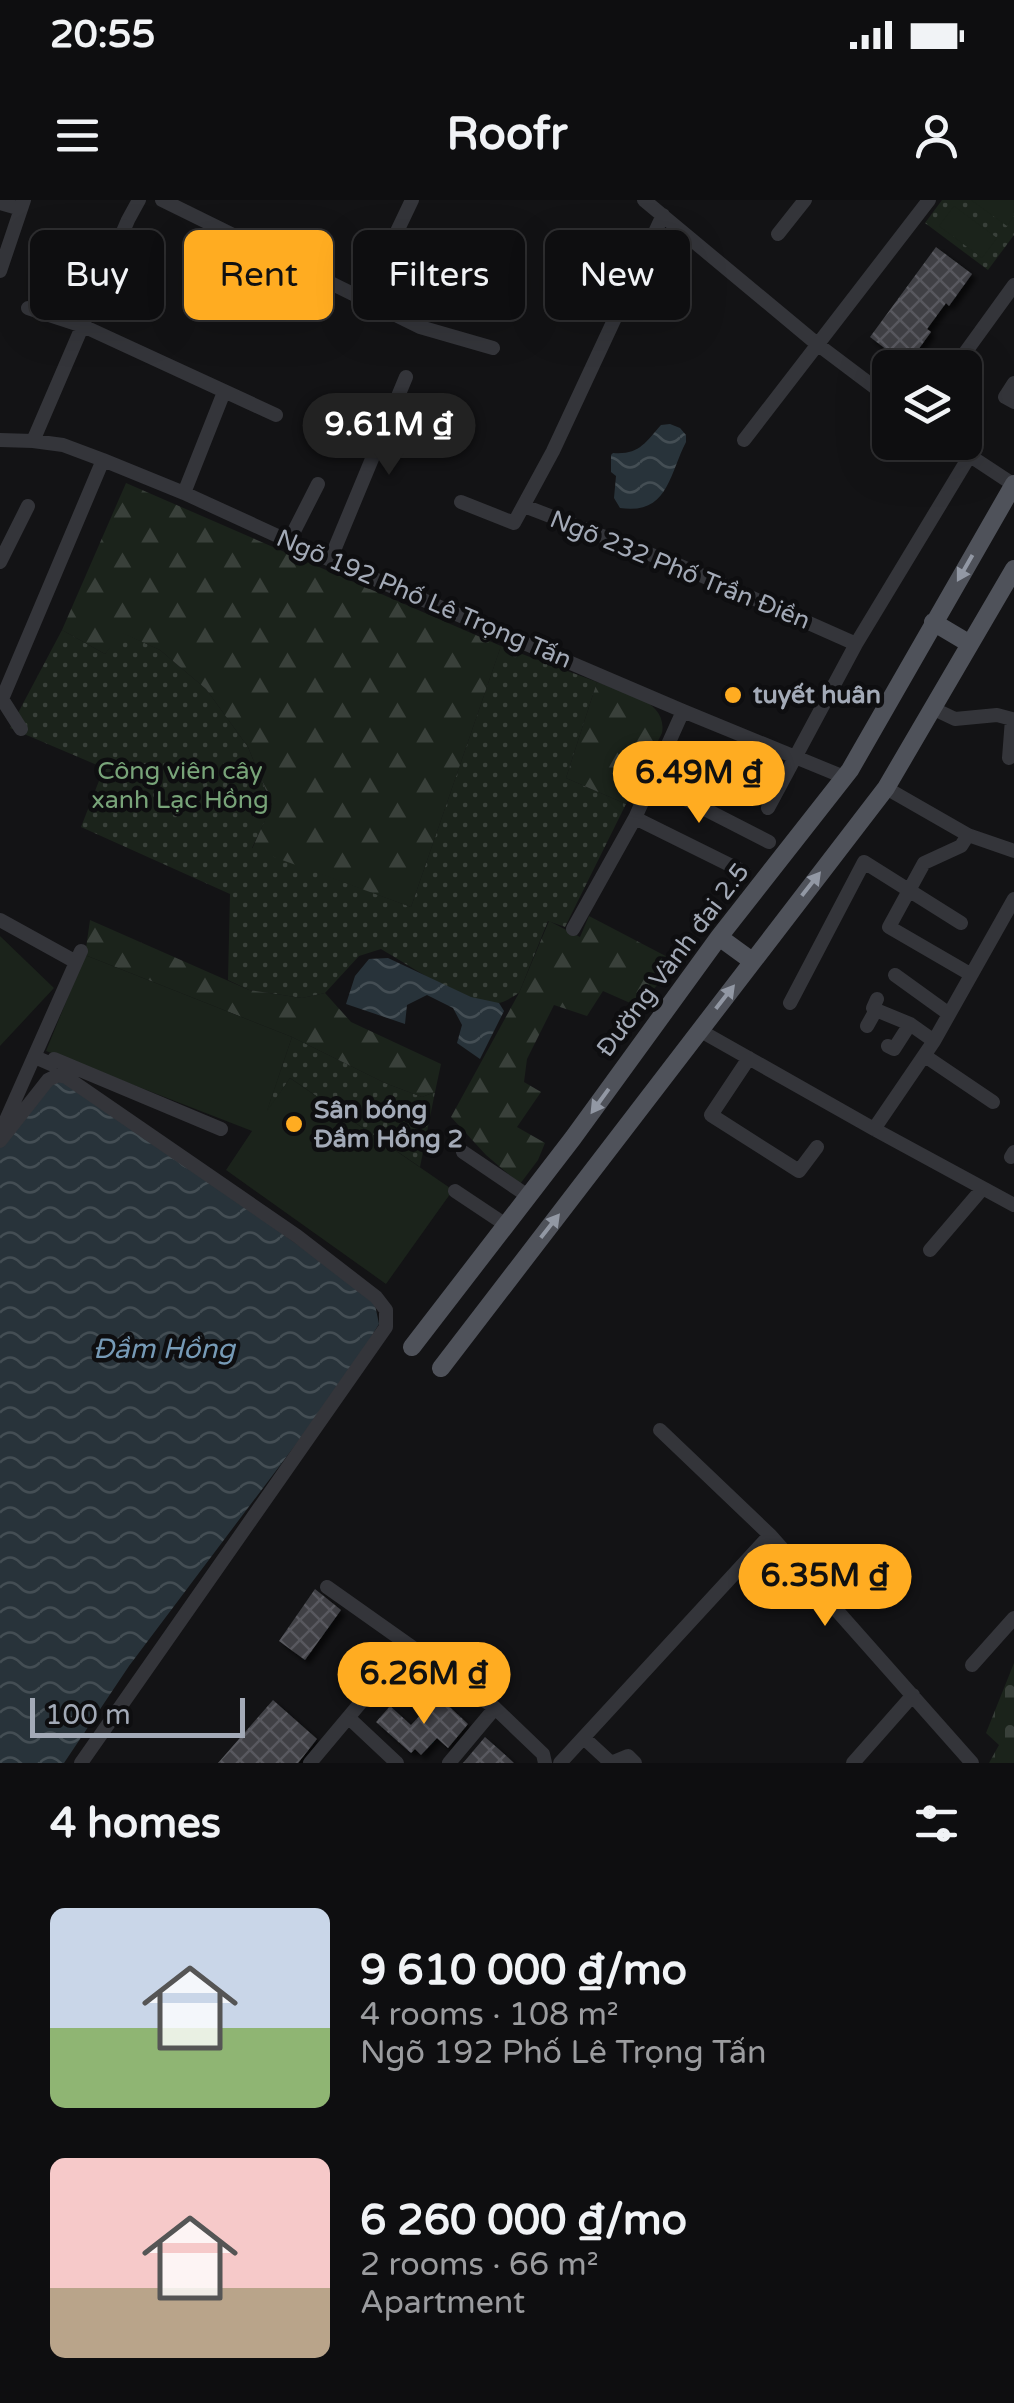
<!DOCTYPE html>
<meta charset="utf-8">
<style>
:root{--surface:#0e0e10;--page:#1c1c1e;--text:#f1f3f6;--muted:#9b9c9f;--line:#2e2e30;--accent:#ffac21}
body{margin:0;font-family:"Varela Round",sans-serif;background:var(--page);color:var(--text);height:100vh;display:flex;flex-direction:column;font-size:38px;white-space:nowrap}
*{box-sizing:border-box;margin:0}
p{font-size:32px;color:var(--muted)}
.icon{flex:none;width:55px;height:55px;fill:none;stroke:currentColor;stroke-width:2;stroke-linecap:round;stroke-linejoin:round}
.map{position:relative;height:1563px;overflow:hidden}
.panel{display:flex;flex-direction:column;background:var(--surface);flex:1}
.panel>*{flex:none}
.top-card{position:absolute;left:30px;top:30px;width:955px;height:90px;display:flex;gap:20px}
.controls{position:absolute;left:872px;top:150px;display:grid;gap:20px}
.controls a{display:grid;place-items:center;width:110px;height:110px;border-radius:15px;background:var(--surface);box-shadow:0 10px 40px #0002,0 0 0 2px var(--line);font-size:50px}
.scale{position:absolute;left:30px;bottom:25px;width:215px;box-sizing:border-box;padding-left:10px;border:5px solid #a3aab7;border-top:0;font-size:28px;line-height:35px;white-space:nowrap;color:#a3aab7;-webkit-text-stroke:8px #0e0e10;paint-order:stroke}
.price{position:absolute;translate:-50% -85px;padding:0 22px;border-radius:35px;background:var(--accent);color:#111;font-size:32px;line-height:65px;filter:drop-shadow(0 2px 5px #0008)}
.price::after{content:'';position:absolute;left:50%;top:60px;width:30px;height:22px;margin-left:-15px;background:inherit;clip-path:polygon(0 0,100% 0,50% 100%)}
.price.selected{background:#222;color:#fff}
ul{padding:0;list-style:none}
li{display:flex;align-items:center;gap:30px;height:250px;padding:0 50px}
li span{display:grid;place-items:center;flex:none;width:280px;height:200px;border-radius:15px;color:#555}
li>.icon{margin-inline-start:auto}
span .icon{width:120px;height:120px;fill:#fffc;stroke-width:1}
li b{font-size:42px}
h2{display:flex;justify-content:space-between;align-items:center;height:120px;padding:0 50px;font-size:42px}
.chip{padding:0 35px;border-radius:15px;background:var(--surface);box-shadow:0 10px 40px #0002,0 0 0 2px var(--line);font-size:35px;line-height:90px}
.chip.selected{background:var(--accent);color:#111}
.status{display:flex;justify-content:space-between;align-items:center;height:70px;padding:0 50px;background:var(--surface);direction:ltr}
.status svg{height:28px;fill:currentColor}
header{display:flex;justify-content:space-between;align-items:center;height:130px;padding:0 50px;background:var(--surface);font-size:45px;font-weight:700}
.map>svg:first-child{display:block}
</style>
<div class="status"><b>20:55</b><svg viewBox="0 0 49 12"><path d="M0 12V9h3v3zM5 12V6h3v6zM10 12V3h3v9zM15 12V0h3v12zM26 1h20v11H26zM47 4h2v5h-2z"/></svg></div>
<header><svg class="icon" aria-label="menu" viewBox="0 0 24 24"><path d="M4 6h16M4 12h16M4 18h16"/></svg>Roofr<svg class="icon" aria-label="person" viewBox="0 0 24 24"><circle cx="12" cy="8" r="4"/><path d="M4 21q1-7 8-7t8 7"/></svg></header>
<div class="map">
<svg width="1014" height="1563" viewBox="0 0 1014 1563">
<defs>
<pattern id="grass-dots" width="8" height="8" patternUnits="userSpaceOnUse" patternTransform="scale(2.5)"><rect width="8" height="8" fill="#1b231b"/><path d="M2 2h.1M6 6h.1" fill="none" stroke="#39403a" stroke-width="1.8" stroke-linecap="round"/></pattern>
<pattern id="forest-firs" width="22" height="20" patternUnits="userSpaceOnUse" patternTransform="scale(2.5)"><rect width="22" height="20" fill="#1b231b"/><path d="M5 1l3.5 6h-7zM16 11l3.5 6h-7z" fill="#39403a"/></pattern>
<pattern id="cemetery-stones" width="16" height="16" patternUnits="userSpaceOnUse" patternTransform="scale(2.5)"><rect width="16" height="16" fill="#1b231b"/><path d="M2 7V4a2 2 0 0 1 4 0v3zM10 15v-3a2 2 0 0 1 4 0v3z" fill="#39403a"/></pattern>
<pattern id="water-waves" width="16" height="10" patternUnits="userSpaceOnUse" patternTransform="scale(2.5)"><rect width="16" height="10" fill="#28333a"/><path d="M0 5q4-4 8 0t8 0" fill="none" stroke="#444e54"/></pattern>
<pattern id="building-cross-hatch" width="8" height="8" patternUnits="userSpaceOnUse" patternTransform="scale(2.5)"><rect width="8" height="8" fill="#3f4045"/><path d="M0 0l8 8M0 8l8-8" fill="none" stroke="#58595e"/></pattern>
<filter id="shadow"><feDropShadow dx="4.5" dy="4.5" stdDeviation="2.5" flood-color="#0009"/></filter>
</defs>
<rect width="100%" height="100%" fill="#131315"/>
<path fill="url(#grass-dots)" d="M942 0H1014V35L988 70 925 23Z
M62 430 105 454 121 432 160 450 206 489 248 547 272 606 252 648 411 707 501 446 597 482 566 578 626 604 565 727 548 721 519 793C512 797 504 803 497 803 466 804 408 765 381 749L359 756 325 793 302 798 249 790 228 780 230 694 81 627 104 568 10 528Z
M292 837 385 883 422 897 435 892 420 967 290 878 265 916Z"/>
<path fill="url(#forest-firs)" d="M126 283 501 446 411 707 252 649 272 605 248 547 206 489 160 450 122 433 105 454 62 430Z
M597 482C622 491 668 500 662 533L626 604 566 578Z
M589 716 679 763 637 806 603 791 587 816 554 805 527 859 524 882 541 892 517 927 545 943 538 960 520 984 486 955 451 917 519 793 549 721 580 737Z
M90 720 249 790 302 798 325 793 351 822 441 864 435 892 422 897 385 883 292 837 85 755Z"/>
<path fill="url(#cemetery-stones)" d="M1014 1463V1563H989L999 1545 986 1533Z"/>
<path fill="#1b231b" d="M971 0H1013L1014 16 1007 26Z
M954 6 997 38 982 58 939 26Z
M0 736 54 788 0 846Z
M85 755 292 837 267 911 290 878 453 990 386 1084 226 970 252 931 46 851Z"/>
<path fill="url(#water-waves)" d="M670 224 680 228 686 235V242C669 275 668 315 620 308L614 298 616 276 611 272V255L613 253C639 255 645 243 661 225Z
M388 758 471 797 499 803 504 811 480 859 457 843 462 825 453 808 427 795 407 805 405 824 346 804 355 776 369 759Z
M65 881 194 970 374 1100 379 1124 348 1175 129 1466 64 1563H0V948L50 884Z"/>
<path fill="url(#building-cross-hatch)" filter="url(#shadow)" d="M936 47 972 74 949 106 946 103 927 129 931 132 907 165 870 137Z
M315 1389 341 1410 305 1460 279 1441Z
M438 1496 468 1524 448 1548 437 1538 421 1555 415 1549 411 1553 376 1522 390 1506 411 1525Z
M273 1500 317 1539 298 1563H218Z
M485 1537 502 1552 514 1563H463Z"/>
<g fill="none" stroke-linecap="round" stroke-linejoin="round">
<path stroke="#34353a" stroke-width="14" d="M162 0 420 127 493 148
M644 0 817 144 890 199
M0 3 21 9
M778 34 805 0
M0 71 24 0
M372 101 381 65 412 0
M28 108 83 126 276 215
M954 168 1014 85
M1014 183 1005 197 1014 202
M0 240 33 241 63 245 103 260 184 293 330 360 683 511 844 577
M744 240 929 0
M33 241 128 20 139 0
M949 242 1014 285
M184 293 224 192
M461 302 514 323 553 251 663 15
M524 306 678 365 856 444
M289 341 318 284
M330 360 406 177
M0 362 28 306
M932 508 955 519 997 515 1012 519 1009 558
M21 529 2 499 103 260
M652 582 769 642
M886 588 968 635 1014 651
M768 608 856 444 969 257
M635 618 744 672
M968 635 961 646 924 663 889 727 970 774
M0 720 76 762
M573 729 635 618 683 511
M895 775 949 814
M790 803 864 662 961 723
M876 810 910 824 934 841
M867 826 876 810 873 808 877 799
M699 830 874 929 1014 1005
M888 846 894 849 910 824
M925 856 993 902
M35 857 51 864 54 859 221 929
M749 858 711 915 799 971 817 947
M2 929 81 751
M874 929 934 841 1014 699
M0 941 48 880 58 875 66 877 297 1036 376 1097 386 1110V1127L81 1563
M463 952 528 996
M1011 957 1014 952
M455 991 506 1025
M930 1050 983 988
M660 1230 770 1335 972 1563
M327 1387 409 1445
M972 1465 1014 1418
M349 1518 397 1563
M584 1538 611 1563 628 1556 635 1563
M310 1563 409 1445 495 1508 543 1554 545 1563
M449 1563 495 1508
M560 1563 770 1335
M853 1563 913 1495"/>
<path stroke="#4f525a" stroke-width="18" d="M933 422 970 444
M719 737 752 761
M412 1147 573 938 719 737 850 570 1014 284
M441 1168 886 588 1014 369"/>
</g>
<defs><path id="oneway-solid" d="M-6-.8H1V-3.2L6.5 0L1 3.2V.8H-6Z" transform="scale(2.5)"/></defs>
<g fill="#9298a4">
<use href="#oneway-solid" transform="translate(965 368) rotate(120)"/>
<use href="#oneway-solid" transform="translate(811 684) rotate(-52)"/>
<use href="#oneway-solid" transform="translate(725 797) rotate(-52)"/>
<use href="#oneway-solid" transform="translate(600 901) rotate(126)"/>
<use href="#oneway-solid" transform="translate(550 1026) rotate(-52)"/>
</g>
<g fill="#ffac21" stroke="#0e0e10" stroke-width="4">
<circle cx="733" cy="495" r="10"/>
<circle cx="294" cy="924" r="10"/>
</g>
<g text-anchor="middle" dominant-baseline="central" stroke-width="9" stroke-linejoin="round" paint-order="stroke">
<g font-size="25" fill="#a3aab7" stroke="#0e0e10">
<text transform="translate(680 370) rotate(22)">Ngõ 232 Phố Trần Điền</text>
<text transform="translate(424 399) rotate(23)">Ngõ 192 Phố Lê Trọng Tấn</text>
<text transform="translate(673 760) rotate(-53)">Đường Vành đai 2.5</text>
</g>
<g font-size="25" font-weight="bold" fill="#a3aab7" stroke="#0e0e10" text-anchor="start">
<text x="753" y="495">tuyết huân</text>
<text x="314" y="910">Sân bóng<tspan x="314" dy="29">Đầm Hồng 2</tspan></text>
</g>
<g font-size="25" fill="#78a479" stroke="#0e0e10">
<text x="180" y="571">Công viên cây<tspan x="180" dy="29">xanh Lạc Hồng</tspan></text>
</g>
<g font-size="28" font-style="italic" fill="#769ab6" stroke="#0e0e10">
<text x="164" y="1149">Đầm Hồng</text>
</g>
</g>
</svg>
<div class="controls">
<a><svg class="icon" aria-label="layers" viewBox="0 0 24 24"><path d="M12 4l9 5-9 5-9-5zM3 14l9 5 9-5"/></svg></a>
</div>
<div class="scale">100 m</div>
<b class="price selected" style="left:389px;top:278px">9.61M ₫</b>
<b class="price" style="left:699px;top:626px">6.49M ₫</b>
<b class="price" style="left:825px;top:1429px">6.35M ₫</b>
<b class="price" style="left:424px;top:1527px">6.26M ₫</b>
<div class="top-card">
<a class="chip">Buy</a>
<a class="chip selected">Rent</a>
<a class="chip">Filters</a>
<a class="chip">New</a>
</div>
</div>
<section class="panel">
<h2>4 homes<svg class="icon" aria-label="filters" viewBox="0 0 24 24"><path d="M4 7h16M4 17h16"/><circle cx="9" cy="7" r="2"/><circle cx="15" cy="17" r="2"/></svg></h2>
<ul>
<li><span style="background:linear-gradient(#c9d6e8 60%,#8fb573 0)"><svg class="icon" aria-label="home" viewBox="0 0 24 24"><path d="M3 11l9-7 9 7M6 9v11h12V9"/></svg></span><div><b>9 610 000 ₫/mo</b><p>4 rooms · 108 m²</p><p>Ngõ 192 Phố Lê Trọng Tấn</p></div></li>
<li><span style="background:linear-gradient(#f6c9c9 65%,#b9a48a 0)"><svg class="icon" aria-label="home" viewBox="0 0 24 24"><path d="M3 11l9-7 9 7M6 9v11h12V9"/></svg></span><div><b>6 260 000 ₫/mo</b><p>2 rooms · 66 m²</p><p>Apartment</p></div></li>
</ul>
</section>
